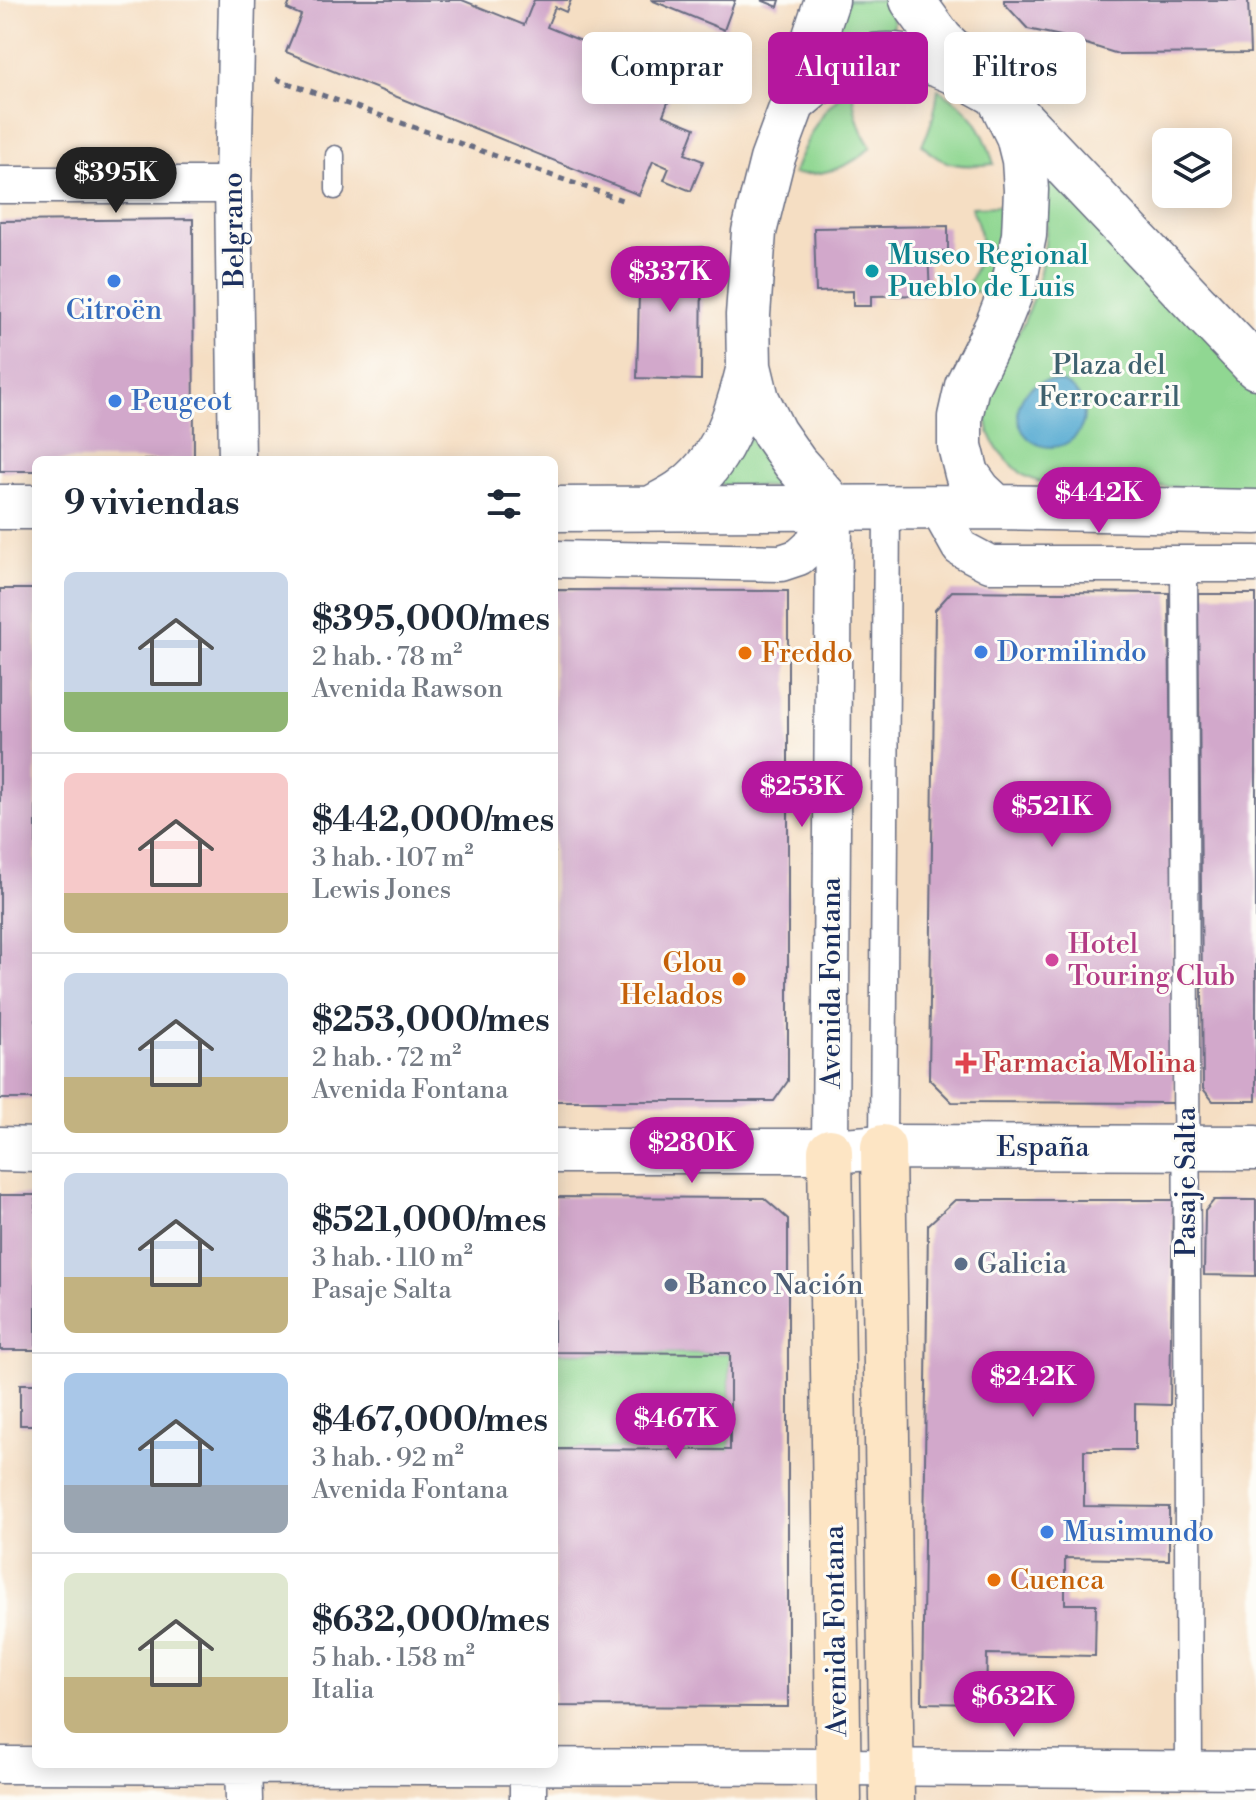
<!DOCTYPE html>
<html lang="es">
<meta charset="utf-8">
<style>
:root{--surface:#fff;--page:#f6f6f7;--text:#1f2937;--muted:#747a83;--line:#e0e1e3;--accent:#b5179e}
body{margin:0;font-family:"Libre Bodoni",serif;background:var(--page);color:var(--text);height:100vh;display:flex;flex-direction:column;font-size:30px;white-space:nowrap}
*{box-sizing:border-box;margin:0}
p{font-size:26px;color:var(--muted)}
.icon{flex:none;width:44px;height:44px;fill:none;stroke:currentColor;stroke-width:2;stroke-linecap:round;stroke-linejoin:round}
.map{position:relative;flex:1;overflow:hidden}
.sheet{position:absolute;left:32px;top:456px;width:526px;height:1312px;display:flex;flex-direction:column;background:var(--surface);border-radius:12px;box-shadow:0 4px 20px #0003}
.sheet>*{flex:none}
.banner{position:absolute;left:582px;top:32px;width:554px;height:72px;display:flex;gap:16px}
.fabs{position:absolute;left:1152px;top:128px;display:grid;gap:16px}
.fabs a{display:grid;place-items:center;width:80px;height:80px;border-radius:12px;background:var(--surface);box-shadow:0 4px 20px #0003;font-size:40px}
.price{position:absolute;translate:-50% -68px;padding:0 18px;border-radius:28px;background:var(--accent);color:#fff;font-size:26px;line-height:52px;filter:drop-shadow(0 2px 4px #0008)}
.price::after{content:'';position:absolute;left:50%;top:48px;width:24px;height:18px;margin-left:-12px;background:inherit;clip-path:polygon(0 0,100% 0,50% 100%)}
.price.on{background:#222;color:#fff}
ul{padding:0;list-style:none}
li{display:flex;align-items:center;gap:24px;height:200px;padding:0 32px}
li+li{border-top:2px solid var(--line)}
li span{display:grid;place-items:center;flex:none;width:224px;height:160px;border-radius:12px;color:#555}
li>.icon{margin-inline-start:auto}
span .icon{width:96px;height:96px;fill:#fffc;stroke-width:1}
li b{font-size:34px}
h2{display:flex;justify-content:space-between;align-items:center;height:96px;padding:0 32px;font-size:34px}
.chip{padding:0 28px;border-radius:12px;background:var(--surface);box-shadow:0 4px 20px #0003;font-size:28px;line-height:72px}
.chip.on{background:var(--accent);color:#fff}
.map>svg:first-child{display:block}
</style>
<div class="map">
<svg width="1256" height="1800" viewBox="0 0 1256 1800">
<rect width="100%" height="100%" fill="#fdfcf7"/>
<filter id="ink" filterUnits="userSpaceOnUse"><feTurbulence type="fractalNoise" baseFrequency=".0125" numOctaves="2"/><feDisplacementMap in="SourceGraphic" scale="16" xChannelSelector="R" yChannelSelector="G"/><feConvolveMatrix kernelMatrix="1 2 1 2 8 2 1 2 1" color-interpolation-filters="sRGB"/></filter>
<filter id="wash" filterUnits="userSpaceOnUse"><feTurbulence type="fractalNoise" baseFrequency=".006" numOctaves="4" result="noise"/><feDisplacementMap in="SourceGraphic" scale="32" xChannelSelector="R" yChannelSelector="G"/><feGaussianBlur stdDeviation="1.8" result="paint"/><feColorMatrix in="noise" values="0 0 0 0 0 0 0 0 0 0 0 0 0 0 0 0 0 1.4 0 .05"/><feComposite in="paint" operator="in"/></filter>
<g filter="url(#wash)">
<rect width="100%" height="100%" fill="#f5dec3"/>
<path fill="#90d792" stroke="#568378" stroke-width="2" d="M848 0H887L894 22 893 30 886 34 831 51Z
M852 88C854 109 858 129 871 147 849 169 823 176 793 174 806 142 820 105 852 88Z
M938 89C971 109 983 127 994 164 965 167 943 168 922 145 932 126 936 110 938 89Z
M1036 161 1256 383V489L1058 484 1039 482 1023 475 1010 463 997 449 989 432 985 412 986 391 1024 322 1037 286 1044 252 1047 222Z
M1000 206C1000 236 997 263 988 292L965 291C981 260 987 240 971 207Z
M750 437 754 438 779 478 777 484 773 487 722 485 718 480Z
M554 1352 730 1353V1450L554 1449Z"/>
<path fill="#56abd2" stroke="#386d98" stroke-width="2" d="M1018 414a33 33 0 1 1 66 0a33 33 0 1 1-66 0Z"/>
<g id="blocks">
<path fill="#d2a8cb" d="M291 0H462L524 25 534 0H571L566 12 555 7 547 27 677 80 663 115 695 128 685 154 703 161 691 191 664 180 669 168 653 161 639 195 286 52 301 15 287 9Z
M651 0H735L724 30Z
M761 0H780L778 7Z
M1004 0H1248L1250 53 1118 54 1061 36 1028 29 1004 3Z
M193 219 194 460H36V471H0V221Z
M948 226V251L928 252 930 295 871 296V306H853V291L816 292 814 228Z
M702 247 701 380 637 378 640 249Z
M0 589H36V1099H0Z
M554 590 788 591V1081L774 1101H554Z
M952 591 1169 593 1174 1103 952 1102 929 1079 935 610Z
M1198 594H1256V1101H1213L1203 1089Z
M0 1195H36V1350H0Z
M554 1197 764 1198 788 1219V1707L554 1706V1449L730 1450V1353L554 1352Z
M955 1200H1173L1170 1405 1135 1404V1450H1084V1506L1169 1507V1560L1065 1558V1604H1096L1095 1656 987 1654 986 1704 922 1703 928 1225Z
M1214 1200H1256V1276L1204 1275 1205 1211Z
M20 1384H36V1425H20Z"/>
</g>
</g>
<g filter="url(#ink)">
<use href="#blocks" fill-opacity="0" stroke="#676c81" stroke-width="2"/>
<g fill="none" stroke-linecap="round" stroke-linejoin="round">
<g stroke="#676c81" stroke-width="21">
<path id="service" d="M335 155V190"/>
</g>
<g stroke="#676c81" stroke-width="29">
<path id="pedestrian" d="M1184 565 1189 1770
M883 1147 887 507"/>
</g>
<g stroke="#676c81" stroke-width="39">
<path id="minor" d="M0 185H233
M237 460 233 185 237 0
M937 507 960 548 990 564H1256
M554 559 781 563 799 557 811 546 833 508
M830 1151 834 507
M243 1764 244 1800
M0 1765 838 1767 1256 1770
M528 1800V1767"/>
</g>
<g stroke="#676c81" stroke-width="47">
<path id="tertiary" d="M827 0 793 103 772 160 754 232 748 315 749 366 757 399 774 433 795 463 834 507
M912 0 941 40 998 95 1018 136 1024 160 1026 190 1024 235 1014 284 997 326 967 386 960 417V446L967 474 979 491 996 507
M793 103C807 91 821 78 838 68 893 37 949 67 998 95L1256 367
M0 507H36
M652 508C661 503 671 498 680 492 722 464 738 413 749 366
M554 509 996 507 1256 512
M0 1149 36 1150
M554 1151H830L883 1147 1256 1148"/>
</g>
<g stroke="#676c81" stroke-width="47">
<path id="secondary" d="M883 1147 892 1800
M830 1151 839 1800"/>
</g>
<path stroke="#676c81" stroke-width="5" stroke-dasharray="6 6" stroke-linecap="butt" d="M276 79 622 200"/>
<use href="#service" stroke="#fff" stroke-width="18"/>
<use href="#pedestrian" stroke="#fff" stroke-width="26"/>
<use href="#minor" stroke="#fff" stroke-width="36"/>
<use href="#tertiary" stroke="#fff" stroke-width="44"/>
<use href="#secondary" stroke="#fde5c4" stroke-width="44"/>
</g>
</g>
<circle fill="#0f9aa8" stroke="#fdfcf7" stroke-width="3" cx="872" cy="271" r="8"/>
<g fill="#3f7fe0" stroke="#fdfcf7" stroke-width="3">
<circle cx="114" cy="281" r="8"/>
<circle cx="115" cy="401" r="8"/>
<circle cx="981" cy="652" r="8"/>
<circle cx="1047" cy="1532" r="8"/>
</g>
<g fill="#e8710a" stroke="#fdfcf7" stroke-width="3">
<circle cx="745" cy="653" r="8"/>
<circle cx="739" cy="979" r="8"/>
<circle cx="994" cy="1580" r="8"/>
</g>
<circle fill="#d1479c" stroke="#fdfcf7" stroke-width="3" cx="1052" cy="960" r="8"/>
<path fill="#e0444e" stroke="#fdfcf7" stroke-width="3" d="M962 1051h8v8h8v8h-8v8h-8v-8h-8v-8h8z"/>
<g fill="#5c6f8a" stroke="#fdfcf7" stroke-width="3">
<circle cx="961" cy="1264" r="8"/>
<circle cx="671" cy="1285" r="8"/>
</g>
<g text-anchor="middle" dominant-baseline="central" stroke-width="6" stroke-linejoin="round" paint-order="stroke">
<g font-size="28" fill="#1b2f5e" stroke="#fdfcf7">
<text transform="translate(234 230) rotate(-91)">Belgrano</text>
<text transform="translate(831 983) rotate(-90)">Avenida Fontana</text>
<text x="1043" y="1147">España</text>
<text transform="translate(1186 1182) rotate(-90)">Pasaje Salta</text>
<text transform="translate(836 1631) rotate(-91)">Avenida Fontana</text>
</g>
<g font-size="28" fill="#0d838f" stroke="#fdfcf7" text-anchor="start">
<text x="888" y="255">Museo Regional<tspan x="888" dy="32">Pueblo de Luis</tspan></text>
</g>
<g font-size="28" fill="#366cbe" stroke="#fdfcf7" text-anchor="start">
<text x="114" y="310" text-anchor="middle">Citroën</text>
<text x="131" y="401">Peugeot</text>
<text x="997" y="652">Dormilindo</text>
<text x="1063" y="1532">Musimundo</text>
</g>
<g font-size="28" fill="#3e616e" stroke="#fdfcf7">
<text x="1109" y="365">Plaza del<tspan x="1109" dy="32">Ferrocarril</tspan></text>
</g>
<g font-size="28" fill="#c56008" stroke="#fdfcf7" text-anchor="start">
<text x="761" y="653">Freddo</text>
<text x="723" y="963" text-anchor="end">Glou<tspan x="723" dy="32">Helados</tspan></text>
<text x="1010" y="1580">Cuenca</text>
</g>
<g font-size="28" fill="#b23c85" stroke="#fdfcf7" text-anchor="start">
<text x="1068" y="944">Hotel<tspan x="1068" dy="32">Touring Club</tspan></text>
</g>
<g font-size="28" fill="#be3a42" stroke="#fdfcf7" text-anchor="start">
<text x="982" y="1063">Farmacia Molina</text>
</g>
<g font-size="28" fill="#4e5e75" stroke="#fdfcf7" text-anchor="start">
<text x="977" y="1264">Galicia</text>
<text x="687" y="1285">Banco Nación</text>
</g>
</g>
</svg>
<div class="fabs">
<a><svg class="icon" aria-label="layers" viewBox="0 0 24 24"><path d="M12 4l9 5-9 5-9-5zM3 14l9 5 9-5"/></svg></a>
</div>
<b class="price on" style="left:116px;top:215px">$395K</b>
<b class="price" style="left:670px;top:314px">$337K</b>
<b class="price" style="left:1099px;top:535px">$442K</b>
<b class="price" style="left:802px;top:829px">$253K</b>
<b class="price" style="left:1052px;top:849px">$521K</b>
<b class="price" style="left:692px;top:1185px">$280K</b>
<b class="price" style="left:1033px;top:1419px">$242K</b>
<b class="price" style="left:676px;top:1461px">$467K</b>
<b class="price" style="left:1014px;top:1739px">$632K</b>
<div class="banner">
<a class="chip">Comprar</a>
<a class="chip on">Alquilar</a>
<a class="chip">Filtros</a>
</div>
<section class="sheet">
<h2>9 viviendas<svg class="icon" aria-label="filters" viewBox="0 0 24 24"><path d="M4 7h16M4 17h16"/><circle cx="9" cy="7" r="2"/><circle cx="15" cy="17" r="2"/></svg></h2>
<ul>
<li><span style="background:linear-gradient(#c9d6e8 75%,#8fb573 0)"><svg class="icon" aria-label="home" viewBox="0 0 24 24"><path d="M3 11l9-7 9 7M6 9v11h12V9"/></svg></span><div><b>$395,000/mes</b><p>2 hab. · 78 m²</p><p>Avenida Rawson</p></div></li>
<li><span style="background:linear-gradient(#f6c9c9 75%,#c2b280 0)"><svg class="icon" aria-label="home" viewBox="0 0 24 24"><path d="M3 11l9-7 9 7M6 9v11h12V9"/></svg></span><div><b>$442,000/mes</b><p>3 hab. · 107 m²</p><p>Lewis Jones</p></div></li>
<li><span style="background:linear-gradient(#c9d6e8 65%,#c2b280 0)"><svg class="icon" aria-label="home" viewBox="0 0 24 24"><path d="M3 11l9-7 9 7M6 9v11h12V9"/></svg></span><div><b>$253,000/mes</b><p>2 hab. · 72 m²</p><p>Avenida Fontana</p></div></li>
<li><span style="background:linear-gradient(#c9d6e8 65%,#c2b280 0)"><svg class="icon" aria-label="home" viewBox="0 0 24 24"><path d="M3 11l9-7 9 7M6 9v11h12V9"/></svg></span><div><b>$521,000/mes</b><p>3 hab. · 110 m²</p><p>Pasaje Salta</p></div></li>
<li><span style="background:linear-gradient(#a9c7e8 70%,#9aa5b1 0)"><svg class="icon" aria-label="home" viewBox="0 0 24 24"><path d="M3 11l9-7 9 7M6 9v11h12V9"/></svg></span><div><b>$467,000/mes</b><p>3 hab. · 92 m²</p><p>Avenida Fontana</p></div></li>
<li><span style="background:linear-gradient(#dfe7d0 65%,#c2b280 0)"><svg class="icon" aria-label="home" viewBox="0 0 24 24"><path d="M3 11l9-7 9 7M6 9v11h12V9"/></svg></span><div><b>$632,000/mes</b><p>5 hab. · 158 m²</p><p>Italia</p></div></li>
</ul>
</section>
</div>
